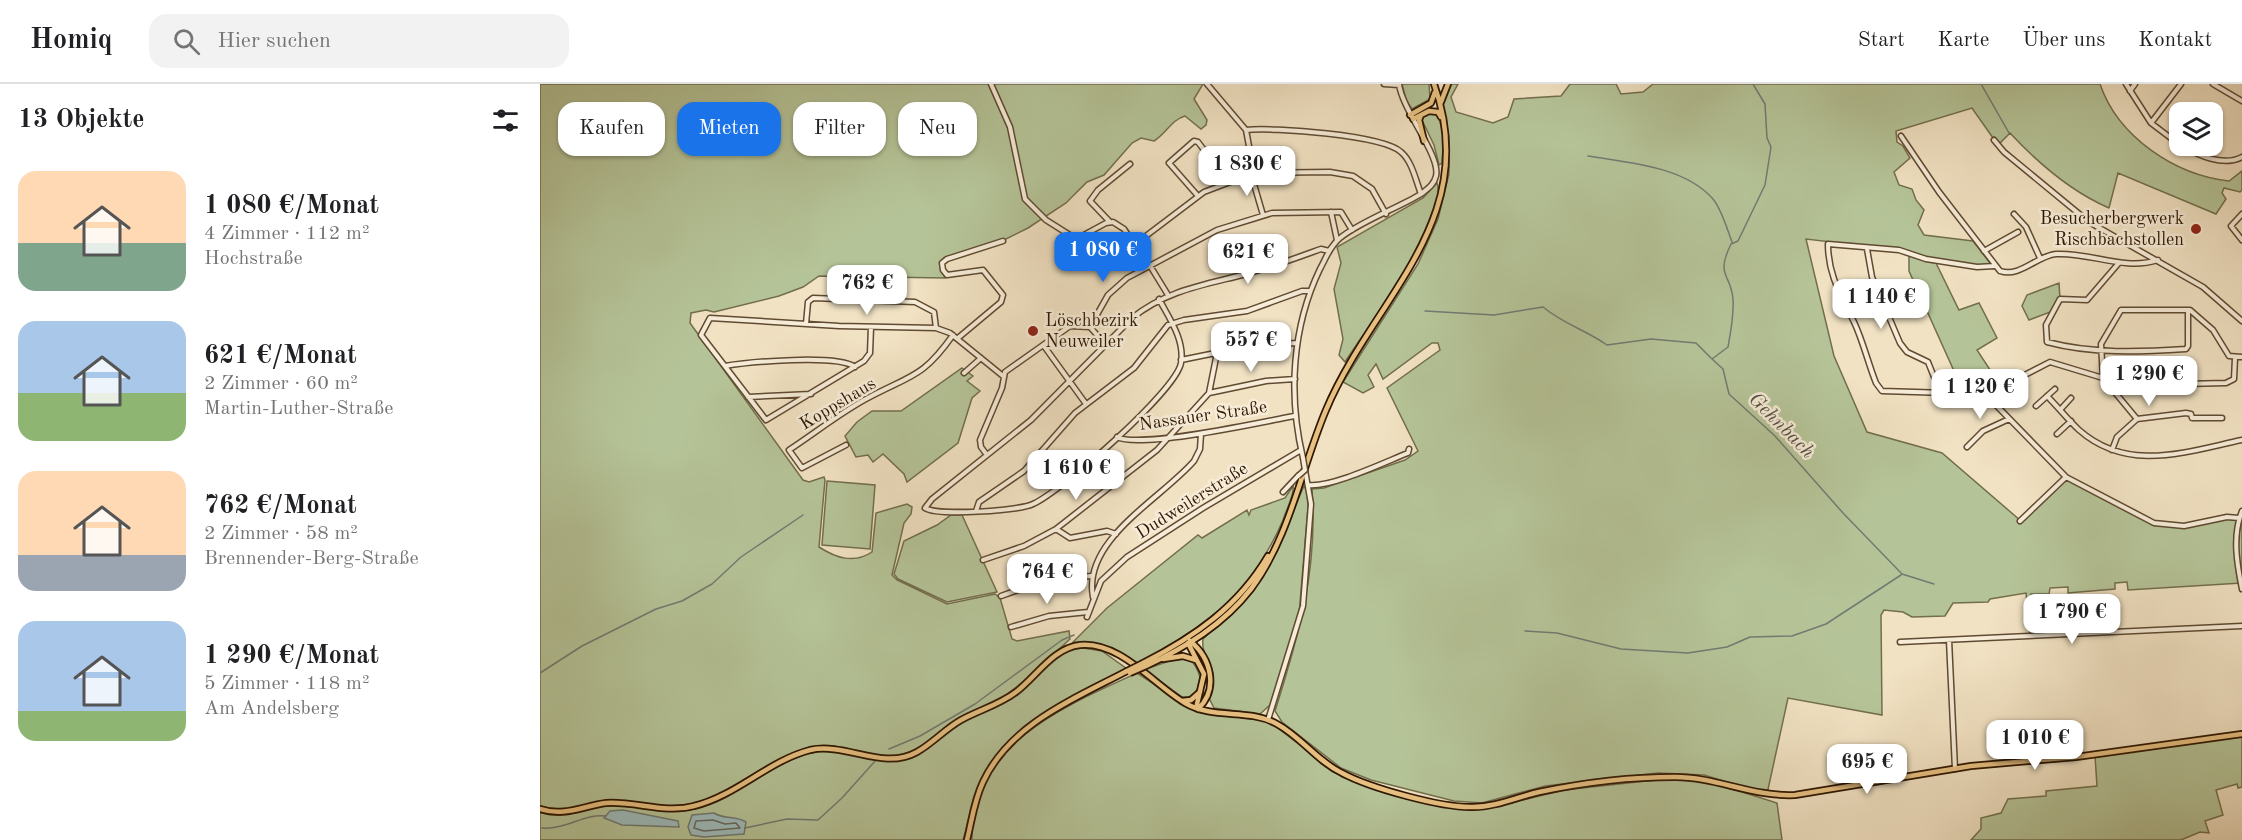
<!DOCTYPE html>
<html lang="de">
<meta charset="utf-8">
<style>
:root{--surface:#fff;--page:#f2f2f2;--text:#202124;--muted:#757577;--line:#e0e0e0;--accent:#1a73e8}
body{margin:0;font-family:"Old Standard TT",serif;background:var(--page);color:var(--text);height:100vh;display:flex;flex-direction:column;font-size:22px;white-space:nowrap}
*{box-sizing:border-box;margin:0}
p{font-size:20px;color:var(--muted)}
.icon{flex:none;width:33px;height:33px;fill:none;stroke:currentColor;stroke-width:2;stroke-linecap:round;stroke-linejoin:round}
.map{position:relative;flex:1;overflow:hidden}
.drawer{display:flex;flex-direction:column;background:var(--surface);width:540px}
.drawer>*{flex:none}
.top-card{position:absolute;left:18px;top:18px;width:570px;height:54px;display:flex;gap:12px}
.tools{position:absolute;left:1629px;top:18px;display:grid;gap:12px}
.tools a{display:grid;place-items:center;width:54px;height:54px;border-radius:12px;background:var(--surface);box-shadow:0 2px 4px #0004;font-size:30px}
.price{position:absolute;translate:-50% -51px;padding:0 14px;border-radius:12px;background:#fff;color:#222;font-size:20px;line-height:39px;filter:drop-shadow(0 2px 3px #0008)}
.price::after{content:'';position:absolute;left:50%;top:36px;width:18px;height:14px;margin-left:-9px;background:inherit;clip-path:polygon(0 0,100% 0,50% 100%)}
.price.on{background:var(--accent);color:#fff}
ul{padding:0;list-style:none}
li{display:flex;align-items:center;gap:18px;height:150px;padding:0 18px}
li span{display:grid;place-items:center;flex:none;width:168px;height:120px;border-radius:18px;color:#555}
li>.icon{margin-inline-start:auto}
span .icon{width:72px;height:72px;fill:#fffc;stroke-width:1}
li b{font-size:26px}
h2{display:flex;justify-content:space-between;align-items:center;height:72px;padding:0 18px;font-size:26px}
.tag{padding:0 21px;border-radius:18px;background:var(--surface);box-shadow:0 2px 4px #0004;font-size:21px;line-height:54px}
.tag.on{background:var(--accent);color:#fff}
header{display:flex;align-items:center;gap:36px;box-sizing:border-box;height:84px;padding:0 30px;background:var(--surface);border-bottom:2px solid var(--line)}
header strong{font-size:28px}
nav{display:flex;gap:33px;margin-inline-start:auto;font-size:21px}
.search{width:420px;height:54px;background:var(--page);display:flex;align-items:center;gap:15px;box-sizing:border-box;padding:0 21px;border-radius:18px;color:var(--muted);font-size:22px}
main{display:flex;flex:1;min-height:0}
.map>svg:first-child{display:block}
</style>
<header>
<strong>Homiq</strong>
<div class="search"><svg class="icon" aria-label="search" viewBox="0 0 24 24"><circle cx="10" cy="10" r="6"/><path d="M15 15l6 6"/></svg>Hier suchen</div>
<nav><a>Start</a><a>Karte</a><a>Über uns</a><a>Kontakt</a></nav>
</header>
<main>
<section class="drawer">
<h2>13 Objekte<svg class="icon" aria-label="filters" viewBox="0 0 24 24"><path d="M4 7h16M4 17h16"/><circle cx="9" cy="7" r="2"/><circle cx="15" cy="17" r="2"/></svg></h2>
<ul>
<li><span style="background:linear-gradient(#ffd9b3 60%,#7fa58c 0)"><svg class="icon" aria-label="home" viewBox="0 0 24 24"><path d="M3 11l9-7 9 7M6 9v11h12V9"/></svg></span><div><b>1 080 €/Monat</b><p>4 Zimmer · 112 m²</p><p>Hochstraße</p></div></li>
<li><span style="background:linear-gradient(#a9c7e8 60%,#8fb573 0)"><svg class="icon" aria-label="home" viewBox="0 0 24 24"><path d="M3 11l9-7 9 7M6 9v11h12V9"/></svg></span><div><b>621 €/Monat</b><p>2 Zimmer · 60 m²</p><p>Martin-Luther-Straße</p></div></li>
<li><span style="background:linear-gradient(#ffd9b3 70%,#9aa5b1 0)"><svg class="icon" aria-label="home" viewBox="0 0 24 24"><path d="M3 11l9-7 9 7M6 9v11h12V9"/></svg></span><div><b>762 €/Monat</b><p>2 Zimmer · 58 m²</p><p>Brennender-Berg-Straße</p></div></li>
<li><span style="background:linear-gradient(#a9c7e8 75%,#8fb573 0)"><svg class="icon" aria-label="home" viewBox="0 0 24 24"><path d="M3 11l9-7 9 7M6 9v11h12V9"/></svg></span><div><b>1 290 €/Monat</b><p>5 Zimmer · 118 m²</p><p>Am Andelsberg</p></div></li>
</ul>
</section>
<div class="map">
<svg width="1702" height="756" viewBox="0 0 1702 756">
<rect width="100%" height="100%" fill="#f1e2c3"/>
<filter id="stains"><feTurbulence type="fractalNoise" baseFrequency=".00333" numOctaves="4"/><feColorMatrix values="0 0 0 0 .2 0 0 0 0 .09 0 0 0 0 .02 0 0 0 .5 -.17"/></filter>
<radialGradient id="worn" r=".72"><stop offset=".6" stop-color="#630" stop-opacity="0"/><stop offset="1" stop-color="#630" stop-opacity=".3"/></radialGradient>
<path fill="#b5c498" stroke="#726e4d" stroke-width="1.5" d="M0 0H663L654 15 667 36 666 41 661 45 645 32C631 36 626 50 614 57L601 54 592 59 564 91 547 98 526 119 488 144 462 157 404 174 400 181 405 194 279 192 263 203 239 212 174 228 166 226 151 229 150 239 263 396 269 398 284 393 285 396 279 463C296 474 314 480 332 468L336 429 367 420 372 423 371 430 364 439 352 491 357 496 407 520 455 510 460 514 472 555 477 557 529 547 530 555C507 576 484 600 457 617 445 624 431 626 420 634 402 645 387 662 367 669 337 680 303 656 272 663 231 673 198 705 157 719 126 729 94 713 62 717 40 720 23 730 0 722Z
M862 0H889L890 15 872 25 866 16Z
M910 0H918L911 13 916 28 953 39 968 33 974 15 1021 12 1030 0H1076L1081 10 1103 8 1113 0H1560C1578 53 1635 91 1689 97L1702 87V106L1700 108 1684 104 1682 109 1686 115 1676 130 1578 89 1569 124C1532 108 1497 78 1470 49L1458 61 1432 24 1356 47 1357 58 1363 62 1370 74 1354 88 1359 101 1372 105 1376 116 1384 126 1378 141 1384 151 1433 157 1450 179 1445 182 1394 175 1419 226 1439 219 1457 254 1437 266 1460 301 1441 308 1423 307 1369 187V167L1266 155 1294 272 1327 348 1402 369 1481 437 1526 393 1614 439 1655 442 1685 434 1702 438V499L1588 506 1587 498 1575 499V505L1528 509V503L1510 504 1509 510H1491L1492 546 1490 549 1486 509 1450 515 1448 518 1413 519 1405 532 1372 533 1363 528 1344 526 1341 531 1342 631 1248 614 1227 710 1164 691 1118 689 1005 702 942 719 914 717 831 696 801 684 742 638 735 627C759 551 778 486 772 405L784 404 865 376 878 367 847 304 900 266 898 259H892L843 295 836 280 828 291 834 303 823 309 803 298 878 180 898 135 909 90V54L902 13Z
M893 28C906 37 903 65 902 79L899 81 894 61 881 34Z
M897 99C909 132 825 247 805 278L799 271 803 255 794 205 801 179 797 163 883 114Z
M1519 199 1520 215 1513 227 1489 236 1482 222 1487 211Z
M422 284 433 292 427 297 440 307 432 314 418 359 367 398 364 390 343 370 333 378 328 371 316 373 305 352 317 338 332 327H361Z
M287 397 335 401 330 465 282 461Z
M753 402C755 410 746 426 743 436 712 509 665 544 596 580L561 560 533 558 567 524 658 451 662 454 707 426 709 431 711 426 745 414Z
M764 402 767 407 768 423 759 531 730 621 720 630 674 624 669 614C670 606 675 598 673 589 670 577 661 569 663 555L698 522 728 482Z
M411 431H422L457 508 407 518 358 495 354 490 364 457 397 441Z
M543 564 562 567 587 585C530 613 464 640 438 702 430 720 429 738 423 756H0V728C23 737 44 724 67 722 98 719 130 734 161 723 202 708 237 675 280 667 310 661 341 686 374 673 388 667 397 654 410 645 429 633 451 627 470 614 493 598 513 565 543 564Z
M638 574 652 577C662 591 665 603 649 613H642L606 587V585Z
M597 589 654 626 730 638 802 693 928 726 945 725 1024 706 1125 695H1147L1174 699 1237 719 1242 756H432C430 660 525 622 597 589Z
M1702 652V703L1698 704 1697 700 1676 706 1683 731 1665 737 1669 749 1660 748 1641 756H1431L1441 745V734L1461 729 1468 715 1506 712V707L1557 702 1555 672Z"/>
<path fill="#9ebcbc" stroke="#727a72" stroke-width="1.5" d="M83 726 138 737 139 743 82 741 64 734 70 727Z
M174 729C185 736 195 731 206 738L204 750 164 753 151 751 148 743 152 731Z"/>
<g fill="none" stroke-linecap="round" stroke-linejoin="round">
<path stroke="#666a5f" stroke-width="1.5" d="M173 736 185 740 196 739 200 744 164 747 154 744 156 737Z"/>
<path stroke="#727a72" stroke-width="1.5" d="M1213 0 1225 20 1227 54 1231 63 1225 101 1198 157 1191 160C1175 193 1191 189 1193 215 1194 231 1191 247 1188 263L1172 275 1183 285 1189 310 1235 352 1303 429 1362 490 1394 500
M1441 0 1469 49
M1048 72C1089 79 1144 82 1173 115 1182 126 1187 145 1192 158
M885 227 954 231 1003 223C1025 241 1044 245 1067 261L1111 255 1156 259 1171 274
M985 547 1017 549 1081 565 1148 569 1187 563 1210 553 1252 552 1286 540 1361 491
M0 589 42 562 116 525 142 517 172 500 201 473 263 431
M349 665 380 652 435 620 522 556 534 551
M2 744C26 746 44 729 66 732
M205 744 247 735 278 736 302 714 336 676"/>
<g stroke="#604a32" stroke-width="7">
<path id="minor" d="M451 0 470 43 485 115 506 136 533 153 542 152 566 139 573 138 584 145 608 181
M667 0 706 46 714 89
M844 0 859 1
M1586 0 1611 39 1640 61
M1673 0 1702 17
M1590 7 1595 0
M1611 39 1641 0
M706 46C733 43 843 51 861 68 872 77 876 97 881 110
M1361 52 1399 108 1460 187C1480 194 1496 172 1516 170 1551 168 1583 187 1618 176
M1454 56 1464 68 1549 138 1663 203 1702 237
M1641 62C1658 71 1683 83 1702 73
M711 90 723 131
M658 112 629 79 654 57 658 58 688 98
M791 128 797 156
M1474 130 1486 143 1500 174
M1702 130 1691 142 1702 156
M570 138 550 117 558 106 590 80
M594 161 664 108 714 89 790 88 813 92 832 105 846 130
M1327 165 1332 193 1360 259 1367 268 1388 278 1400 308
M1444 167 1478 148
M609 180 628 211
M1578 180 1547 216 1520 215 1506 241 1507 258C1552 270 1599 268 1646 265L1648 262V226
M1455 182 1437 183 1386 175 1359 166 1288 160C1288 191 1301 211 1314 238 1323 257 1328 279 1336 299L1342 307 1440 310 1455 320 1526 393 1614 439 1644 442 1687 433 1699 434
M619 215C629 234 645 256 641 279 636 307 522 407 493 420 479 427 397 432 385 424L392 415 491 336 592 234C627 206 664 201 706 190 732 183 756 174 781 165L789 167
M266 240 268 218 273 214 375 218 394 228 396 244
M331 243 330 269 324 277 226 336 161 251 170 234 299 242 396 244 410 249 463 292
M550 243 565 260
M418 254 461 218 463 211 443 186 407 191 403 186 402 179 407 175 463 157
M504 262 546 320
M641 276 710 262 757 259
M185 282C209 278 297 270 315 283
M424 289 441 274
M1600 301 1686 299 1694 295 1695 274
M669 309 726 297 755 295
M1440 310 1473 297 1510 278 1563 294
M1507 312C1518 323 1528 336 1539 346 1588 389 1645 368 1702 356
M208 313 271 310
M1496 322 1515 305
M1520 326 1531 314
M1682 334H1652L1651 330 1646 329 1597 335 1563 294 1561 260 1581 226H1650L1673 246 1689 272 1702 273
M1517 350 1531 337
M577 353C600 365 723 338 754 332
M306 361 262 384 249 366C275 349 300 329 326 315 370 291 382 295 413 251
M1427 363 1443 347 1469 335
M1572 366 1577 353 1597 335
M447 371 441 363 440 356 462 304 465 288 530 242 550 243 568 211 587 194 677 146 732 129 801 128 812 146
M763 374C748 311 752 243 780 185 786 174 790 162 800 154 821 137 856 125 881 110 887 105 894 101 896 92 901 72 862 26 859 0
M768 401C791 404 845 378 868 369L869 365
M743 408 758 392
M436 427 439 418 484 387 535 329 594 284 628 241 644 236 707 227 762 207H770
M1702 427C1692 452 1697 480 1702 505
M1480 437 1526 393
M516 445 530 454 567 447 576 450
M443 476 484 462 516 445 617 366 669 309 677 269
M461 512 509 495 551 492
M553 513C542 456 621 415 654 377L660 365 661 350
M547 533 561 497 587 473 663 424 761 366
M471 543 509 532 548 528
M1409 556 1415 685
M1360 558 1702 542
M728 636 763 522 771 420 765 386"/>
</g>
<g stroke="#2f1702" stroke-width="8">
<path id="major" d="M901 18 908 0
M870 31 891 19 895 8
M881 31 879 36 884 57
M873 35 889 27 898 28 901 33
M650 557C671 574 679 605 658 625
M648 559 664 590 657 620 658 625
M623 575 643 572 656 576
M603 579C654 553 698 523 728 472
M606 582C646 563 683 541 711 505 750 453 761 385 786 326 833 214 943 136 894 0
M642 617 651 616 660 608
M0 725C24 733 43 722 66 719 96 717 125 730 154 722 196 712 228 677 270 666 306 658 343 687 377 668 393 659 405 645 421 636 439 626 459 621 476 608 496 593 513 564 540 561 580 557 614 601 645 619 674 636 709 624 737 640 761 653 777 677 802 689 830 704 902 724 933 723 956 723 977 713 999 708 1042 699 1091 693 1135 693 1176 693 1213 713 1255 711L1431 682 1536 673 1702 650
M427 756C432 736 434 717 443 698 470 640 534 615 587 587"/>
</g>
<use href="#minor" stroke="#f6ecd8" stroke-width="4"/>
<use href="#major" stroke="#e8c182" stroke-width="4.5"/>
<g stroke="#604a32" stroke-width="7" stroke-linecap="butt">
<path id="minor-bridge" d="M758 392 765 386 763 374"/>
</g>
<g stroke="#2f1702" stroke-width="8" stroke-linecap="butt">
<path id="major-bridge" d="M587 587 603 579
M590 589 606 582"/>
</g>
<use href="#minor-bridge" stroke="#f6ecd8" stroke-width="4"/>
<use href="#major-bridge" stroke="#e8c182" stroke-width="4.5"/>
</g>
<g fill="#8f2418" stroke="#f6ecd8" stroke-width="2">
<circle cx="1656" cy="145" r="6"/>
<circle cx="493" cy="247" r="6"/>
</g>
<g text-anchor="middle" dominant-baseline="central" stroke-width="5" stroke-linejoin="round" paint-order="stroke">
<g font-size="18" fill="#2f1702" stroke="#f6ecd8" text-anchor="end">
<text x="1644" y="135">Besucherbergwerk<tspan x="1644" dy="21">Rischbachstollen</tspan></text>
<text x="505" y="237" text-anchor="start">Löschbezirk<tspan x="505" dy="21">Neuweiler</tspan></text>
</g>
<g font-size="18" fill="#2f1702" stroke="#f6ecd8">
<text transform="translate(298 320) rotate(-31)">Koppshaus</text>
<text transform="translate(663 332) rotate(-8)">Nassauer Straße</text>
<text transform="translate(652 417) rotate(-32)">Dudweilerstraße</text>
</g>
<g font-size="20" font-style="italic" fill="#565143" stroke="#f6ecd8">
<text transform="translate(1241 342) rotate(45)">Gehnbach</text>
</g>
</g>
<rect width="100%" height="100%" filter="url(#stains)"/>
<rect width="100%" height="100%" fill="url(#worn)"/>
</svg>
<div class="tools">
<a><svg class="icon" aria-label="layers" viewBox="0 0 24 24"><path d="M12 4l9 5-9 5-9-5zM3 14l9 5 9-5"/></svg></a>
</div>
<b class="price" style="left:707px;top:113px">1 830 €</b>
<b class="price on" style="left:563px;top:199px">1 080 €</b>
<b class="price" style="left:708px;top:201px">621 €</b>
<b class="price" style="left:327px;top:232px">762 €</b>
<b class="price" style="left:1341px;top:246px">1 140 €</b>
<b class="price" style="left:711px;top:289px">557 €</b>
<b class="price" style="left:1609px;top:323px">1 290 €</b>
<b class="price" style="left:1440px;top:336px">1 120 €</b>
<b class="price" style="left:536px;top:417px">1 610 €</b>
<b class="price" style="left:507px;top:521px">764 €</b>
<b class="price" style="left:1532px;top:561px">1 790 €</b>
<b class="price" style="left:1495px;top:687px">1 010 €</b>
<b class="price" style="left:1327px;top:711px">695 €</b>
<div class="top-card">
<a class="tag">Kaufen</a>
<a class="tag on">Mieten</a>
<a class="tag">Filter</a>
<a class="tag">Neu</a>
</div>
</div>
</main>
